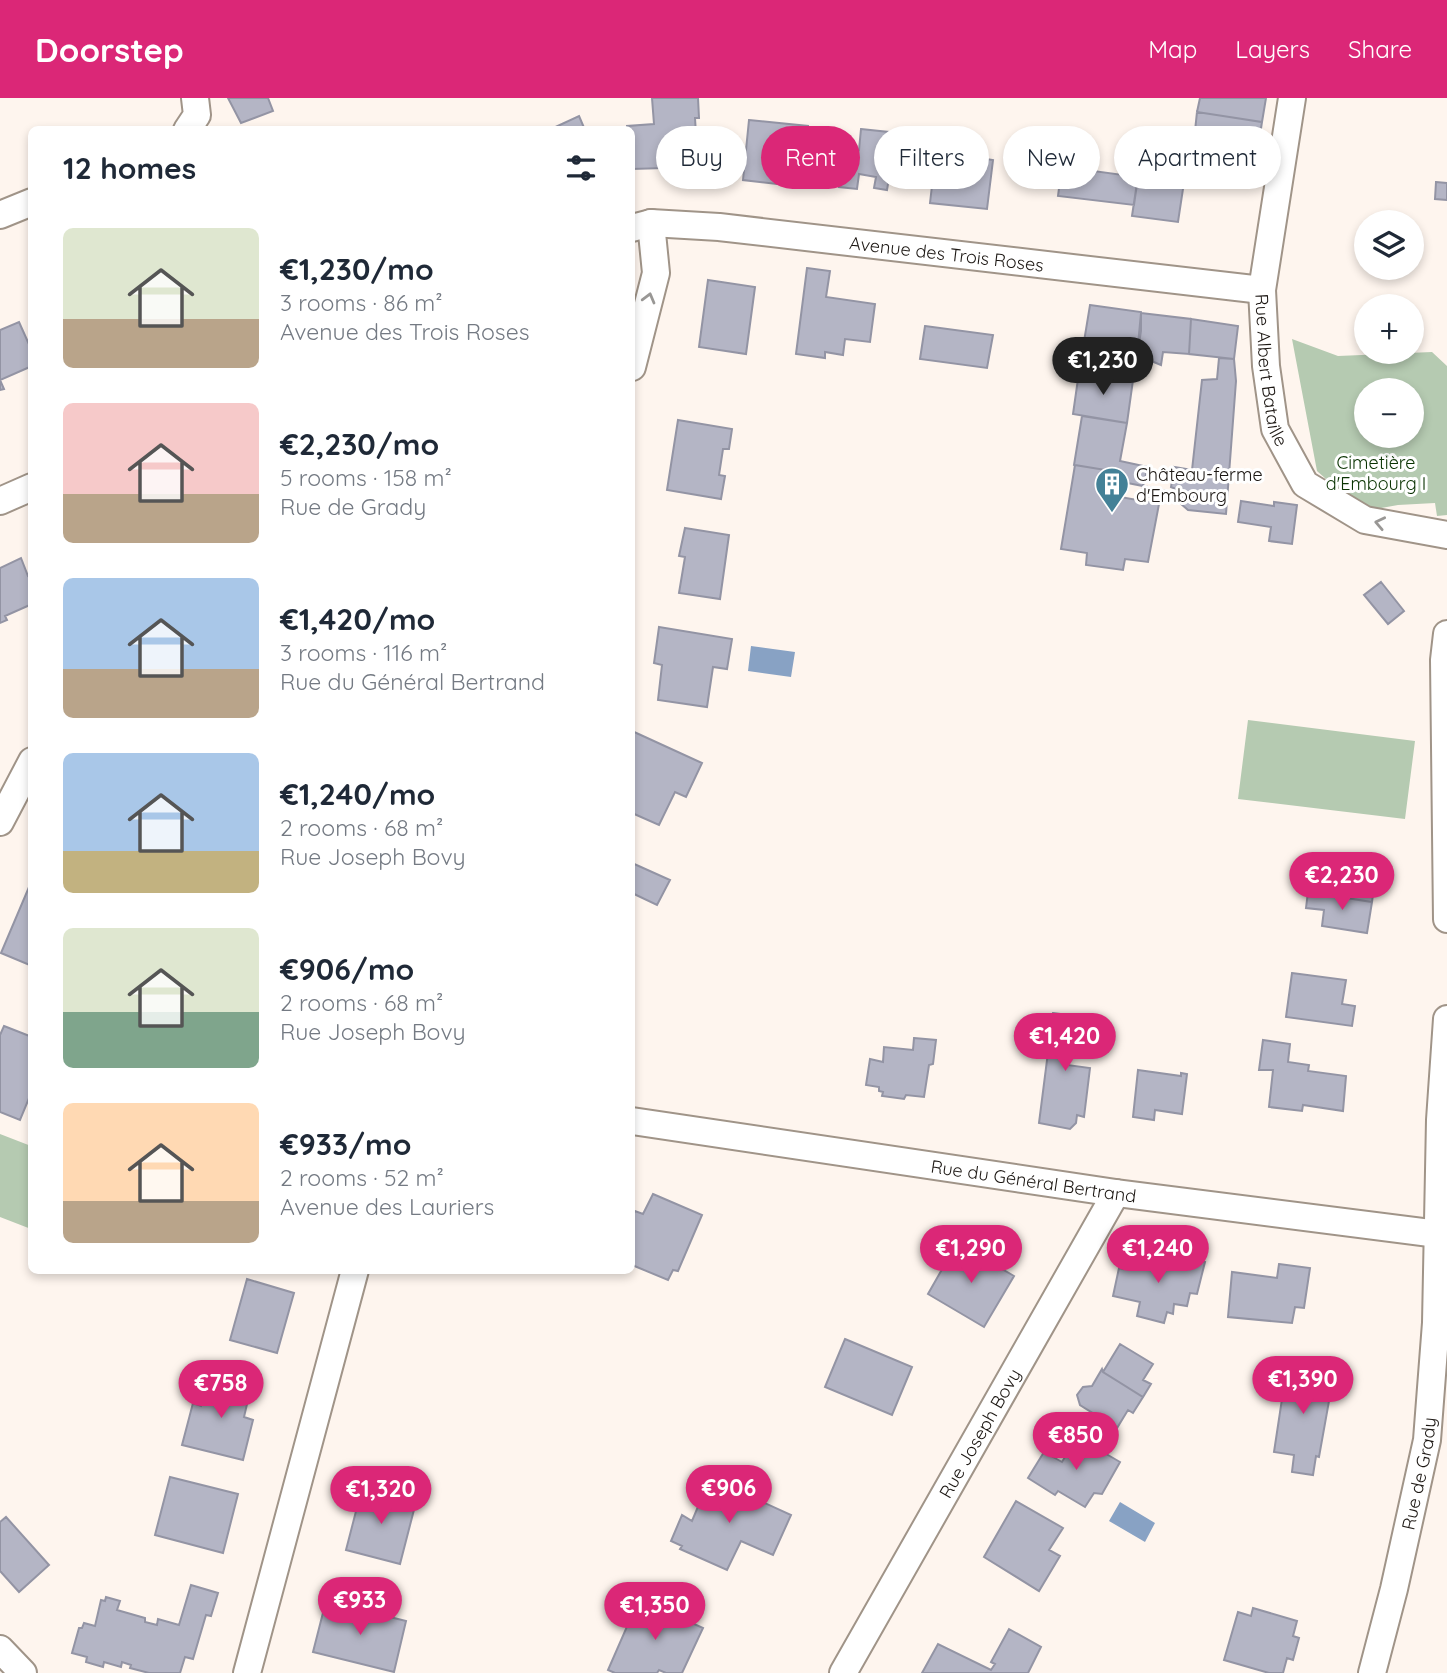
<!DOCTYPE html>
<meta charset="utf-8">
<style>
:root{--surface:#fff;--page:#f2f2f3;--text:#1f2937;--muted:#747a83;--accent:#db2777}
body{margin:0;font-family:Quicksand,sans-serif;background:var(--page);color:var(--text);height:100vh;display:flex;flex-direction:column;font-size:26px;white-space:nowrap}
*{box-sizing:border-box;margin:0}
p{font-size:23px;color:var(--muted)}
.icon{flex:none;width:38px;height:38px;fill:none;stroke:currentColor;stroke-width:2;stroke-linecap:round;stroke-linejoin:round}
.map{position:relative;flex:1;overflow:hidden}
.sheet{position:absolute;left:28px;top:28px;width:607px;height:1148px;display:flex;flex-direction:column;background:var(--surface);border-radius:10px;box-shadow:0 4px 10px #0003}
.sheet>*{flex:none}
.guide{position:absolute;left:656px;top:28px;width:665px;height:63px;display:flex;gap:14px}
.tools{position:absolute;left:1354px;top:112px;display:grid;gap:14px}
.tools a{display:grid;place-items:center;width:70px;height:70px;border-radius:50%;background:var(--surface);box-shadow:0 4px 10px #0003;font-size:35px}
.price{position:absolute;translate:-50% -60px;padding:0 16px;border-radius:24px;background:var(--accent);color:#fff;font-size:23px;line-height:46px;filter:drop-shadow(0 2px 4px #0008)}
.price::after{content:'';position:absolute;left:50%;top:42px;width:21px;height:16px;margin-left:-10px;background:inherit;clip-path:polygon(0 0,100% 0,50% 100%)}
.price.current{background:#222;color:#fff}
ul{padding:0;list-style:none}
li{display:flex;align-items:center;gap:21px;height:175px;padding:0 35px}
li span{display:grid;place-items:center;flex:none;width:196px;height:140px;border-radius:10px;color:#555}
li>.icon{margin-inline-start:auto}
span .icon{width:84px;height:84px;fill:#fffc;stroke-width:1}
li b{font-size:30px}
h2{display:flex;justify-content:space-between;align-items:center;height:84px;padding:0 35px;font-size:30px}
.chip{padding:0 24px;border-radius:32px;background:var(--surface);box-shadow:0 4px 10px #0003;font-size:24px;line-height:63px}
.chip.current{background:var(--accent);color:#fff}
header{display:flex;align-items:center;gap:42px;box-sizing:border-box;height:98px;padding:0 35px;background:var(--accent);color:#fff}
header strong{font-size:33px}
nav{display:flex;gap:38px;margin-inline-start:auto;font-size:24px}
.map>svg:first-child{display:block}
</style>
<header>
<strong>Doorstep</strong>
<nav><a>Map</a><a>Layers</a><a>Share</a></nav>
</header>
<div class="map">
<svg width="1447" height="1575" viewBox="0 0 1447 1575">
<rect width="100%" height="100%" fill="#fef5ee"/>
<path fill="#b5cab1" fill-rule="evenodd" d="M1292 241 1338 258 1432 254 1447 268V417L1437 418 1435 405 1398 407 1370 412 1345 398 1317 373ZM1367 292H1412V338H1367Z
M1248 622 1415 643 1405 721 1238 701Z
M0 1036 31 1048V1131L0 1119Z"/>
<path fill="#88a2c4" d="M751 548 795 554 791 579 748 573Z
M1120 1404 1155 1425 1145 1444 1109 1423Z"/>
<path fill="#b4b5c5" stroke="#9394a4" stroke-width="2" d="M228 0H268L273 13 241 25Z
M652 0H698L699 20H695L698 69 632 71V32H627V28L654 26Z
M1200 0H1266L1262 24 1197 14Z
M1197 14 1262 24 1259 43 1195 33Z
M579 18 585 32H549Z
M749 22 808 28 803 89 743 82Z
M861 31 898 35 893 80H889L887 92 874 90 876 79 859 76 857 91 839 89 844 50 859 52Z
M936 53 993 62 987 111 930 105Z
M1063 60 1095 64 1093 73 1138 79 1134 107 1058 98Z
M1140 65 1186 71 1178 124 1132 118Z
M1436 84 1447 85V102L1435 101Z
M807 170 830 173 826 199 875 206 870 244 845 241 843 257 825 254V260L796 256Z
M708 182 755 189 746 256 699 249Z
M1090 207 1141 214V233L1133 282 1079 274Z
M1141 215 1191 221 1189 256 1163 254 1161 267 1137 257Z
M1191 221 1238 228 1234 261 1189 256Z
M19 224 32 253V268L0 282 4 291 0 292V232Z
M925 228 993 237 987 270 920 261Z
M1219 260 1234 261 1236 283 1226 416 1188 412 1180 405 1181 393 1171 389 1174 369 1192 372 1202 282 1217 281Z
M1079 274 1133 282 1127 325 1073 316Z
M1082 318 1127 325 1120 363 1148 369 1143 388 1117 383 1118 374 1074 367Z
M678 322 732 331 729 351H723L719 377 725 378 721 401 667 392Z
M1075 367 1118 374 1115 398 1159 406 1148 464 1125 461 1123 472 1086 467 1087 455 1061 451Z
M1143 388 1168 393 1166 402 1142 397Z
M1241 403 1274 408V404L1297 407 1292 446 1269 443 1271 429 1238 424Z
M685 430 729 437 720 501 679 495 685 459 679 458Z
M21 460 28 478 32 477V506L5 518 7 522 0 525V470Z
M1381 484 1404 513 1388 526 1364 497Z
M659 529 732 541 727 571 713 569 707 609 658 602 662 567 654 565Z
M632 633 702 665 686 699 675 694 659 727 632 715Z
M632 765 670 782 657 807 632 795Z
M1331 767 1376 773 1372 804 1308 794 1310 779 1329 781Z
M29 789 32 790V868L1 855Z
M1308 794 1372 804 1367 835 1322 828 1324 812 1306 810Z
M1292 875 1346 882 1342 906 1355 908 1352 928 1286 919Z
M1053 915 1091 920 1087 952 1069 950 1067 967 1090 970 1084 1019 1077 1017 1076 1025 1070 1031 1039 1025Z
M4 928 32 939V993L20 1022 0 1014V937Z
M914 940 936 942 933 966 929 967 924 999 906 997 904 1001 882 998 883 994 879 993V989L866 987 870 961 883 964 884 949 913 952Z
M1263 942 1290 946 1288 964 1309 967 1308 973 1346 978 1343 1013 1303 1007 1302 1013 1269 1009 1273 972H1259Z
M1138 972 1181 978V975L1187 976 1182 1016 1155 1012 1154 1022 1133 1019Z
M653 1096 702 1117 678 1173 673 1172 668 1182 632 1167V1121L635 1113 643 1116Z
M957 1145 1014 1178 984 1229 928 1196Z
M1127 1155 1179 1168 1181 1159 1205 1164 1197 1196 1190 1195 1187 1208 1174 1206 1173 1216 1167 1214 1164 1225 1137 1218 1140 1204 1113 1198 1119 1170 1123 1171Z
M1279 1166 1310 1170 1304 1210 1295 1209 1292 1225 1228 1219 1232 1174 1277 1180Z
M247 1181 294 1195 277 1255 230 1242Z
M845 1241 912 1269 892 1317 825 1289Z
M1120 1246 1153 1266 1143 1282 1151 1286 1143 1299 1103 1274Z
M1283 1268 1334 1275 1319 1359 1316 1358 1313 1377 1292 1374 1294 1357 1274 1354 1284 1288 1280 1287Z
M1102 1271 1103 1274 1143 1299 1133 1315 1128 1312 1117 1330 1080 1307 1077 1297 1083 1289 1092 1288Z
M209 1280 251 1289 244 1319 253 1322 243 1362 182 1347 193 1305 201 1308Z
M1077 1339 1120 1364 1102 1396 1094 1395 1085 1409 1058 1393 1055 1397 1028 1380 1044 1354 1062 1364Z
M170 1379 238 1396 223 1455 155 1437Z
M710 1380 791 1417 773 1457 741 1443 727 1472 680 1451 682 1448 671 1443 682 1417 692 1423Z
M362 1390 416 1404 400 1466 346 1452Z
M1016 1403 1063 1430 1049 1452 1060 1458 1039 1493 984 1459Z
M6 1419 49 1467 19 1494 0 1473V1424Z
M191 1487 218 1495 211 1518 206 1517 193 1561 185 1559 180 1575H149L130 1570 131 1567 122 1564 121 1569 104 1564 103 1569 86 1564 87 1559 72 1555 79 1530H82L84 1525 95 1528 101 1502 105 1503 106 1499 120 1503 117 1512 145 1520V1524L157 1527 158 1521 179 1527Z
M639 1501 703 1530 682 1575H666L659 1572 657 1575H615L608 1572Z
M326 1503 406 1523 394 1574 313 1554Z
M1253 1510 1297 1523 1293 1538 1299 1540 1293 1562 1287 1560 1283 1575H1269L1224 1562 1238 1514 1251 1518Z
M1009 1531 1041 1549 1028 1575H922L938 1546 991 1572 995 1566 991 1564Z"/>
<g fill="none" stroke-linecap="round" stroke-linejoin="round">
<g stroke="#a09488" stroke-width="30">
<g id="street">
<path id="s1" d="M1292 0 1262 192 1266 268 1275 331 1305 386 1365 422 1447 437"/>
<path d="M187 32 197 17 195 0"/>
<path d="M0 117 32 104"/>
<path id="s2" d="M632 130 651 125 719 129 1262 192"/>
<path d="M632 269 656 175 651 125"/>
<path d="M0 403 32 389"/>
<path d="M1447 536 1444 562 1447 821"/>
<path d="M0 724 32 663"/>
<path id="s3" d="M632 1023 1116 1095 1438 1136"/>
<path d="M0 1551 23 1575"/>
<path d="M247 1575 355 1172"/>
<path id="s4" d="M843 1575 1116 1095"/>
<path id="s5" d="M1372 1575 1394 1491 1427 1342 1436 1225 1440 1022 1447 921"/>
</g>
</g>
<use href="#street" stroke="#fff" stroke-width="26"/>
</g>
<defs><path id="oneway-chevron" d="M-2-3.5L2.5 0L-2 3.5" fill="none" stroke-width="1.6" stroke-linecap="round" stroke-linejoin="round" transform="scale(1.75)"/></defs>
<g stroke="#999795">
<use href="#oneway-chevron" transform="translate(649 200) rotate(-75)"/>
<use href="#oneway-chevron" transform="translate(1380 425) rotate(-168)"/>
</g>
<defs>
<g id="building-pin" transform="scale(1.75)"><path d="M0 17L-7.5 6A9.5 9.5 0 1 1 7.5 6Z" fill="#438197" stroke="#fff"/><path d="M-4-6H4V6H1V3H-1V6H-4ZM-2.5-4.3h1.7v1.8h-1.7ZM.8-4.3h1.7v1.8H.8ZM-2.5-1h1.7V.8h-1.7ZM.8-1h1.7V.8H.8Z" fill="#fff"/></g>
</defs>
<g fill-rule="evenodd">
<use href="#building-pin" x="1112" y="386"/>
</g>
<g text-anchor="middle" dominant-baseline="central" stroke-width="6" stroke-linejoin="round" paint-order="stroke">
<g font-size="18" fill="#1c1713" stroke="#fff">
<text stroke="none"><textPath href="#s2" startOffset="317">Avenue des Trois Roses</textPath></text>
<text stroke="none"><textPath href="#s1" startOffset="275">Rue Albert Bataille</textPath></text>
<text stroke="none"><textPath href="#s3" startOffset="406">Rue du Général Bertrand</textPath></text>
<text stroke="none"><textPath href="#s4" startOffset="276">Rue Joseph Bovy</textPath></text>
<text stroke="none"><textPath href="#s5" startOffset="205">Rue de Grady</textPath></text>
</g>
<g font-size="18" fill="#0a3302" stroke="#fff">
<text x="1376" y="364">Cimetière<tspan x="1376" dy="21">d'Embourg I</tspan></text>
</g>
<g font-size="18" fill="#1c1713" stroke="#fff" text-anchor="start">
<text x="1136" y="376">Château-ferme<tspan x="1136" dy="21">d'Embourg</tspan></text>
</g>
</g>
</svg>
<div class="tools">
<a><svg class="icon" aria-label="layers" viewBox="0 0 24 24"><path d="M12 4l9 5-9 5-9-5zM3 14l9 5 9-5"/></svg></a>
<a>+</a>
<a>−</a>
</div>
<b class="price current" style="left:1103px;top:299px">€1,230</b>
<b class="price" style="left:1342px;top:814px">€2,230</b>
<b class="price" style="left:1065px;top:975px">€1,420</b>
<b class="price" style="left:971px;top:1187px">€1,290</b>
<b class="price" style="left:1158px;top:1187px">€1,240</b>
<b class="price" style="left:1303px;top:1318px">€1,390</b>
<b class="price" style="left:221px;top:1322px">€758</b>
<b class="price" style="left:1076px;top:1374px">€850</b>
<b class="price" style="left:729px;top:1427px">€906</b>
<b class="price" style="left:381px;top:1428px">€1,320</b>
<b class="price" style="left:360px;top:1539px">€933</b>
<b class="price" style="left:655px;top:1544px">€1,350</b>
<div class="guide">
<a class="chip">Buy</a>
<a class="chip current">Rent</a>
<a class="chip">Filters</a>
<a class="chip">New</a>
<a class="chip">Apartment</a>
</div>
<section class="sheet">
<h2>12 homes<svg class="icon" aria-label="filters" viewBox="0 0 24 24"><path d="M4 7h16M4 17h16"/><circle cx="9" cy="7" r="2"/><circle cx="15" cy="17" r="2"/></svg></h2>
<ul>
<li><span style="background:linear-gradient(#dfe7d0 65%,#b9a48a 0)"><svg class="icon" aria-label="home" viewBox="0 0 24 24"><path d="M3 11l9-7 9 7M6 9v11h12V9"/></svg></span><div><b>€1,230/mo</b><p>3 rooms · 86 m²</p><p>Avenue des Trois Roses</p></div></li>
<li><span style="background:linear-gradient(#f6c9c9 65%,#b9a48a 0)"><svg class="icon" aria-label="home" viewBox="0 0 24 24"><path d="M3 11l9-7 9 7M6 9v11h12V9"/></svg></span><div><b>€2,230/mo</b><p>5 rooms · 158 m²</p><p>Rue de Grady</p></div></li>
<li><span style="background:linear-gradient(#a9c7e8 65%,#b9a48a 0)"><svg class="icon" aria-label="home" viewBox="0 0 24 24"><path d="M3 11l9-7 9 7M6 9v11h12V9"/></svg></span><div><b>€1,420/mo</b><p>3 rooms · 116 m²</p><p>Rue du Général Bertrand</p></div></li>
<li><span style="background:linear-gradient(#a9c7e8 70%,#c2b280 0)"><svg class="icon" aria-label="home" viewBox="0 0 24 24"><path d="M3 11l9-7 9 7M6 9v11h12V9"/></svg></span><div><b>€1,240/mo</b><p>2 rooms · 68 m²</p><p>Rue Joseph Bovy</p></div></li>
<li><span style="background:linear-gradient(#dfe7d0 60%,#7fa58c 0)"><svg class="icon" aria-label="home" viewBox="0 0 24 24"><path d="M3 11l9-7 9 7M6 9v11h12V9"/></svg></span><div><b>€906/mo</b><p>2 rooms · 68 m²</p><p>Rue Joseph Bovy</p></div></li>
<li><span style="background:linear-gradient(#ffd9b3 70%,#b9a48a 0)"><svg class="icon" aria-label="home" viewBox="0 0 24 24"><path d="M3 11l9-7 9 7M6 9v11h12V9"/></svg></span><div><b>€933/mo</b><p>2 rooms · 52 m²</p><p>Avenue des Lauriers</p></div></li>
</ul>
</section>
</div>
